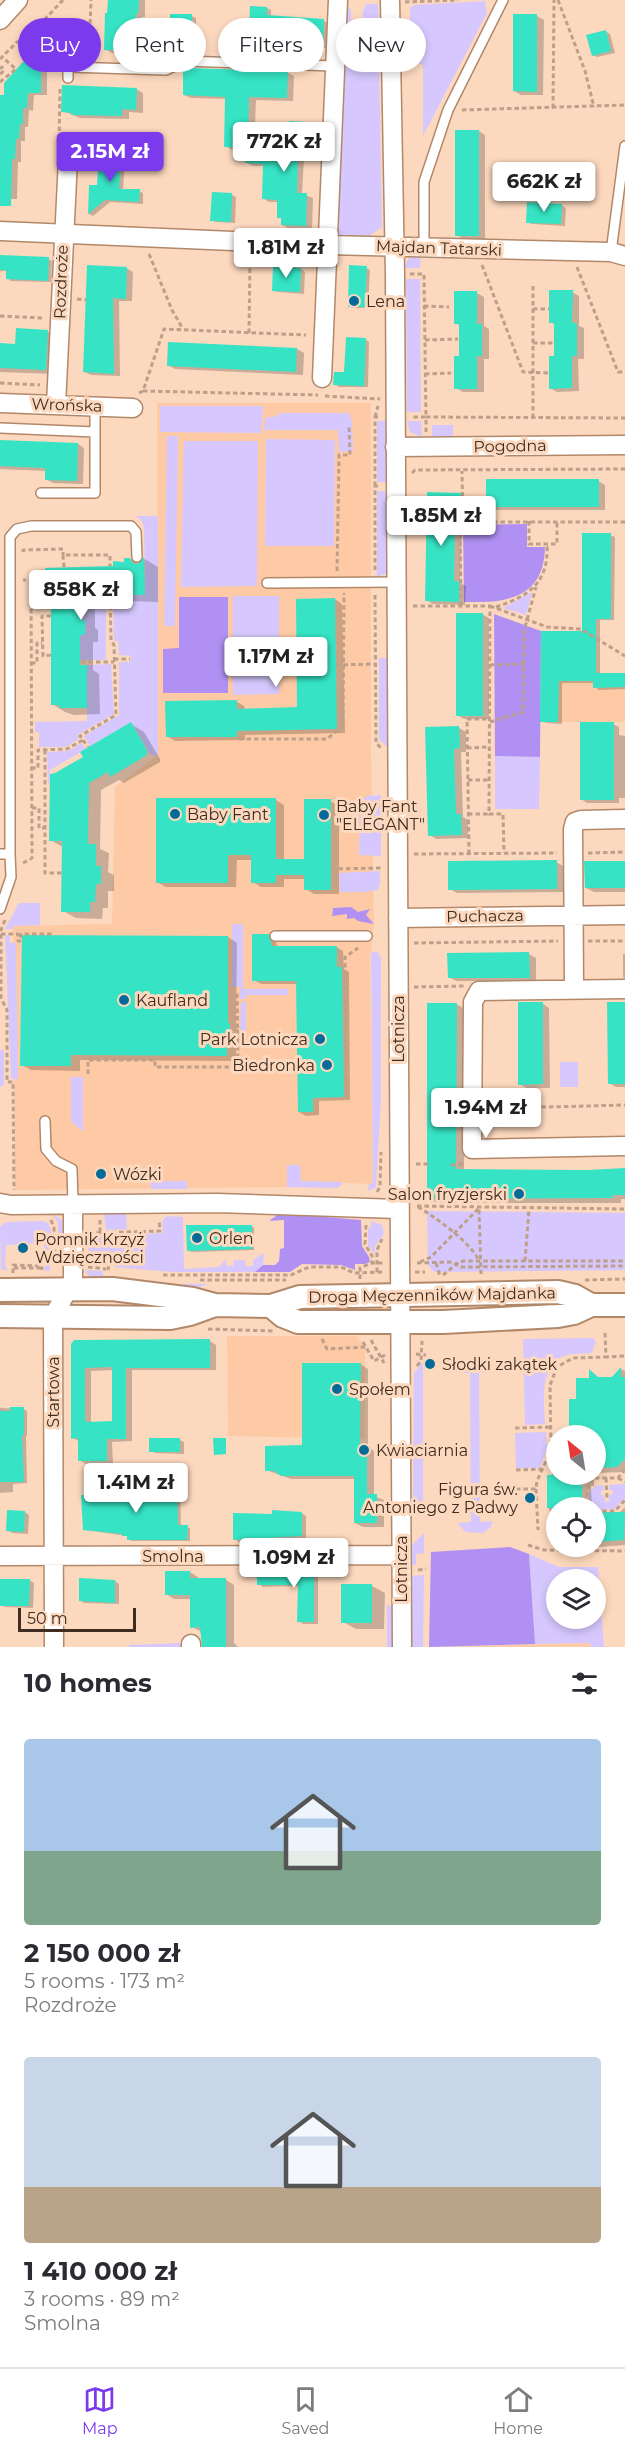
<!DOCTYPE html>
<meta charset="utf-8">
<style>
:root{--surface:#fff;--page:#f7f7f7;--text:#2b2b33;--muted:#7c7c81;--line:#e1e1e2;--accent:#7c3aed}
body{margin:0;font-family:Montserrat,sans-serif;background:var(--page);color:var(--text);height:100vh;display:flex;flex-direction:column;font-size:22px;white-space:nowrap}
*{box-sizing:border-box;margin:0}
p{font-size:20px;color:var(--muted)}
.icon{flex:none;width:33px;height:33px;fill:none;stroke:currentColor;stroke-width:2;stroke-linecap:round;stroke-linejoin:round}
.map{position:relative;height:1647px;overflow:hidden}
.panel{display:flex;flex-direction:column;background:var(--surface);flex:1}
.panel>*{flex:none}
.top-card{position:absolute;left:18px;top:18px;width:590px;height:54px;display:flex;gap:12px}
.needle{width:39px;rotate:330deg}
.controls{position:absolute;left:546px;top:1425px;display:grid;gap:12px}
.controls a{display:grid;place-items:center;width:60px;height:60px;border-radius:50%;background:var(--surface);box-shadow:0 3px 9px #0003;font-size:30px}
.scale{position:absolute;left:18px;bottom:15px;width:118px;box-sizing:border-box;padding-left:6px;border:3px solid #3e2d20;border-top:0;font-size:16px;line-height:21px;white-space:nowrap;color:#3e2d20;-webkit-text-stroke:4px #fcd8be;paint-order:stroke}
.price{position:absolute;translate:-50% -51px;padding:0 14px;border-radius:6px;background:#fff;color:#222;font-size:20px;line-height:39px;filter:drop-shadow(0 2px 3px #0008)}
.price::after{content:'';position:absolute;left:50%;top:36px;width:18px;height:14px;margin-left:-9px;background:inherit;clip-path:polygon(0 0,100% 0,50% 100%)}
.price.selected{background:var(--accent);color:#fff}
ul{padding:0;list-style:none}
li{display:grid;align-content:center;gap:12px;height:318px;padding:0 24px}
li span{display:grid;place-items:center;height:186px;border-radius:6px;color:#555}
li>.icon{margin-inline-start:auto}
span .icon{width:108px;height:108px;fill:#fffc;stroke-width:1}
li b{font-size:26px}
h2{display:flex;justify-content:space-between;align-items:center;height:72px;padding:0 24px;font-size:26px}
.pill{padding:0 21px;border-radius:27px;background:var(--surface);box-shadow:0 3px 9px #0003;font-size:21px;line-height:54px}
.pill.selected{background:var(--accent);color:#fff}
.tab-bar{display:flex;justify-content:space-around;align-items:center;height:84px;border-top:2px solid var(--line);background:var(--surface);font-size:16px;color:var(--muted)}
.tab-bar a{display:grid;justify-items:center;gap:3px}
.tab-bar .selected{color:var(--accent)}
.map>svg:first-child{display:block}
</style>
<div class="map">
<svg width="625" height="1647" viewBox="0 0 625 1647">
<rect width="100%" height="100%" fill="#fcd8be"/>
<path fill="#fecaa5" d="M157 403H371V755L374 924 370 959 373 1184 300 1181 288 1165 287 1187 15 1190 13 926 112 924 115 787 158 755Z
M559 631H580L581 681H593L594 688 625 687V722H558Z
M227 1336H356L365 1346V1439L228 1436Z
M591 1643V1647H441Z"/>
<path fill="#d6c8fe" fill-rule="evenodd" d="M485 1 487 13 423 136V65L413 61 410 57V8L414 5Z
M366 4H378L382 227 369 236 335 235 346 5 351 10V22H362L363 11Z
M421 253 420 268H403L409 258Z
M406 279H420L421 412H407Z
M160 406H263L261 433 160 432Z
M280 413H349L352 422 353 451 339 452 338 430H264L265 418 277 416Z
M377 421H387L389 482H377Z
M407 421H421L422 437 410 432Z
M432 425H453V438L432 439Z
M167 436H178L175 626H164Z
M266 439 335 440 334 546H265Z
M184 441H258L257 586 181 587Z
M377 491H387L388 573 377 577Z
M136 516H158V756L150 754 131 722 90 746 84 736 119 715V662H130L131 656 119 655 118 641H114L113 595H145L144 528 142 521Z
M532 592 526 615 503 608Z
M79 593H106V660H80V635H85V621H82Z
M279 596V694L233 695V596Z
M379 658H388L387 747 379 739Z
M111 664 114 714 77 735 79 739 66 747H39V732H35V722L87 721V665Z
M82 743 86 749 50 770V783H48L47 752 68 751Z
M495 756 540 757 539 809H495Z
M381 795V856L359 855 360 803 367 796Z
M380 871V883L378 890 363 892H340L339 873Z
M19 903H40V925L13 926V929H5Z
M232 924H243V989H288V995H246V999H240V987H232Z
M5 935 10 936V943H16L18 1079H11Z
M371 952H377L381 957V1098L376 1187 368 1191 369 1184 373 1183Z
M241 1002H246V1037L240 1038Z
M0 1050H4V1086H0Z
M560 1062H578V1087H560Z
M71 1077H83V1132L71 1121Z
M287 1165H300L301 1181 343 1182 338 1188 287 1187Z
M152 1170H157L158 1181H187V1189H151L149 1175Z
M427 1211 625 1213V1270L434 1272 428 1265Z
M52 1214 62 1220 64 1251H58V1222Z
M104 1214H126L127 1229 106 1230Z
M167 1216 183 1217 184 1269 219 1267 225 1260 227 1266H233L234 1260H245L246 1266H253V1260L264 1253 263 1265 255 1272H173L114 1267V1261L89 1257 87 1236 163 1233 162 1221Z
M43 1221 48 1223 51 1230 50 1271H45L44 1243 6 1245 5 1265 8 1271 1 1269 0 1227 6 1222Z
M371 1221 382 1225 384 1234 375 1246V1255L368 1245V1229L371 1226Z
M85 1270 102 1271 104 1277 165 1284H208L192 1289 99 1279 89 1276Z
M593 1338 596 1342 592 1353C583 1354 572 1353 564 1356 539 1365 544 1404 545 1424L525 1425 523 1339Z
M469 1360C479 1360 489 1360 491 1373H479L480 1522 492 1521 491 1527 483 1533 466 1532 459 1525V1523L471 1522 470 1373H459C459 1366 462 1363 469 1360Z
M423 1362V1512L417 1506 413 1496 414 1373Z
M546 1432 547 1449 540 1468H516L515 1433Z
M625 1484V1498L614 1509 598 1510 590 1500 589 1493 595 1486 604 1485V1490L601 1491V1495H604L605 1502 609 1501V1495L613 1494 612 1490H609V1485Z
M424 1533V1553L416 1554V1565H410L412 1545Z
M529 1554 559 1567H598L604 1647H591L590 1643 535 1644ZM556 1580H596V1618H556Z
M424 1575 423 1647H410V1576Z
M387 1605 393 1607V1647H387Z
M182 1643V1647H129V1645Z"/>
<path fill="#b091f3" d="M527 524V547H545C544 599 506 603 464 602L463 525Z
M179 597H228V693H163V649L179 648Z
M494 614 541 631 540 757 495 756Z
M351 907 358 912 370 909 366 915 374 924 358 921 354 918 347 919V914L332 916 333 908Z
M280 1213 361 1220 362 1246 369 1257 370 1262 365 1264H355V1270L341 1265 302 1264 290 1272H255L263 1265H275L279 1261 280 1249 284 1248V1220L269 1221Z
M510 1547 529 1554 535 1644 429 1647 431 1552Z"/>
<path fill="#0003" fill-rule="evenodd" d="M109 0H145V17H142L141 54 112 53 105 49Z
M267 8 271 10V17L323 20 327 23 326 48H310V58H271L267 56V38L250 36Z
M191 16 196 18V37L176 36 171 34Z
M537 16 544 20 543 95H521L514 91Z
M605 31 610 34 615 53 597 57 593 55Z
M41 56 47 59V95H34L33 111 29 110 28 127H25V141H21V162H18L17 199H0V97H5Z
M288 73 294 76 293 101 256 100 254 150H276L290 133 306 123 312 127 311 159 304 158 302 194 313 198 312 229 288 228 282 225 283 219 278 217 279 202H269L263 198 265 166H253L247 163V151L232 150 226 146 227 99 191 98 184 95Z
M136 89 143 93V113L129 112V119L80 118 63 111Z
M479 131 485 135V239H463L457 235Z
M121 155 125 158 123 190 139 191 143 193V204L110 202 93 216 89 214 90 187H99Z
M231 194 236 197 235 223 216 222 212 220Z
M561 205 566 208 565 226 532 224 527 222Z
M0 257 48 259 52 261 51 282 11 281 7 278 8 271H0Z
M89 267 126 268 133 272 132 301H119L120 376 91 375 85 372Z
M367 268 370 270 368 308H352L349 306Z
M301 269 305 272 304 294 278 292 273 290Z
M572 292 579 296V326L584 328V359H578L579 391 557 392 550 388 555 357V325L551 322Z
M477 293 484 297V326L489 329V359H484V392H463L456 388 460 357V326L456 323Z
M47 331 56 336 55 374 0 372V345L17 346Z
M365 339 369 342 368 387H339L335 384 346 374Z
M170 343 297 349 304 353 303 375 175 369 168 365Z
M0 441 78 444 84 448 83 484 53 483 46 479V471L0 469Z
M598 481 605 485V510H494L487 506Z
M461 494 468 498 467 518H462L460 583 466 586 465 605 433 604 426 600Z
M610 535 615 537 614 620H600V675L625 674V689L599 690 595 687V683H562V724L546 723 542 721V632L583 633Z
M130 559 139 564 145 559 158 567V602L95 600V628L98 630V642H93V670L99 674 100 714 74 715 65 712 52 704V589L46 585 114 567Z
M335 599 342 604 345 733 245 735V740L175 741 167 736 237 702 244 706 245 710 299 709Z
M482 614 489 618V719H464L457 715Z
M131 724 144 732 160 759V762L124 783 119 780 101 790 100 849 109 853 108 872 114 875V891H108V908H103L102 919 76 918 63 911V847L50 840 85 758Z
M613 724 619 727V735L625 736V798H619V803H587L581 799Z
M459 728 466 732V752H461L463 817 468 820V838L436 839 430 835Z
M276 800 284 805V860H306L330 801 339 806V894H314L306 889V879H284V887H261L253 882 252 860H237L236 887H166L157 882Z
M556 862 563 866V892L457 893 450 889Z
M625 862V892H594L586 888Z
M268 935 275 940 278 948 336 947 343 951 344 969 349 972 350 1100 319 1101V1115L306 1116 299 1112 297 984H261L254 980Z
M228 937 237 943 236 1028 239 1030V1044H236V1061L80 1060V1071L31 1070 22 1065Z
M529 954 536 958V981H456L449 977Z
M623 954H625V978L623 977Z
M456 1004 465 1009 464 1170H625V1199H621V1203H437L428 1198Z
M543 1004 549 1008 550 1088H526L520 1084Z
M625 1004V1087H616L609 1083Z
M251 1226 254 1228V1250L192 1252 189 1251Z
M210 1341 216 1345V1370H132V1441L112 1442 113 1464H86L79 1460 80 1442 73 1438 72 1345ZM113 1370V1423L91 1422V1371Z
M360 1364 368 1369V1447L374 1451V1496L384 1500V1527H363L355 1523 356 1479H291L266 1470 304 1447Z
M621 1369 625 1371V1472L596 1473V1436L578 1401 591 1380 590 1371 601 1379 613 1378Z
M0 1408 23 1409 27 1411V1436H26L27 1483 13 1484V1492L0 1493Z
M180 1440 184 1442V1454L155 1453 151 1451Z
M552 1472H556V1474H594V1486H591L592 1508H556V1516L552 1514 549 1510 548 1476H552Z
M177 1483 180 1485 181 1526 190 1528V1541H131L128 1536 85 1530 130 1497 167 1489Z
M625 1507V1545L599 1547 596 1545V1511L598 1514H618Z
M25 1512 29 1515 28 1534 12 1533 8 1530Z
M301 1513 306 1516V1538L239 1542 234 1539 274 1515Z
M190 1572 198 1577V1580H226L234 1585V1643L238 1647H202V1632L192 1627 191 1599H174L166 1594Z
M314 1572 318 1574V1624H303L299 1621V1586L263 1587 258 1584Z
M29 1580 34 1583 33 1608 5 1607 1 1605Z
M115 1581 119 1584V1604L84 1603 80 1600Z
M372 1586 385 1593 384 1629H356L343 1622Z"/>
<path fill="#36e4c5" fill-rule="evenodd" d="M108 0H139L138 14H136L135 51 104 50 105 13H107Z
M250 6 267 7V15L324 19 323 47 307 46 306 57H265L266 37 249 36Z
M170 14H192V35H170Z
M513 14H537V92L513 91Z
M606 30 611 51 592 56 586 35Z
M30 54H41V93H28L27 108H23V124H20L19 139H16L15 159H12L11 206H0V95H4V83Z
M186 68 288 71 287 98 249 97 248 148 224 147 225 97 183 95V69Z
M62 85 137 88 136 110 122 109V116L71 115 72 113 61 112Z
M289 121 307 122 306 156H298L297 193H307L306 226 281 225V218H277V200L262 199 263 164 245 163 246 148 274 149 275 131 288 132Z
M455 130H479V236H455Z
M99 153 121 154 119 189H140L139 202 105 200 88 214 89 185H97Z
M212 192 232 193 231 222 210 221Z
M527 202 562 204 561 224 526 223Z
M0 255 49 257 48 281 6 279V270H0Z
M87 265 127 267 126 299 113 298 114 374 83 372Z
M349 265 367 266 365 307H348Z
M273 266 301 268 300 292 272 291Z
M549 290H573L572 323H577V356H572V388L549 389V356H554V323H549Z
M454 291H477V324H482V356H477V389H454V356H459V324H454Z
M16 328 48 330 46 370 0 368V343L15 344Z
M346 337 366 338 364 386 333 385 334 372H344Z
M168 342 297 348 296 372 167 366Z
M0 440 78 443 77 481 45 480V468L0 466Z
M486 479H599V507H486Z
M427 492 461 493V515H455L454 581H459V602L425 601Z
M582 533H611V619H596V673H625V687L593 688V681H559L558 722H540L541 631H582Z
M144 557 145 595 82 593V621L85 620V635H80V665H87V708H59V705H51V586H45V568L113 566V561L124 562V558H130L133 563 138 564Z
M335 598 337 729 237 731V737H166L165 701 237 700V709L297 707 296 599Z
M456 613H483V716H456Z
M131 722 147 750V755L110 777 108 772 89 783 88 844H96V866H101V884H96L95 902H90V912H61L62 841H49L50 774 55 773 83 757 80 752Z
M580 722H614V800H580Z
M459 726 460 748 454 749 456 814H461L462 835 428 836 425 727Z
M156 798H276V859H304V799H331V890H304V875H276V883H251V855H228V883H156Z
M557 860V889L448 890V861Z
M584 861H625V888H585Z
M252 934H269L272 946H337V967H342L344 1097 313 1098V1112H298L296 981H252Z
M22 935 228 936V1023H230V1039H227V1056L71 1055V1066H20Z
M529 952 530 978H448L447 953Z
M518 1002H543V1084L518 1085Z
M607 1002H625V1084H608Z
M427 1003H457L456 1169 588 1170 625 1168V1195H613V1198L427 1199Z
M186 1225H252V1249L187 1251Z
M210 1339V1368H126V1439H107V1461H78V1438L71 1439V1344L74 1340ZM112 1367V1421L87 1422 85 1420V1368Z
M302 1363H361L360 1445H367V1494H377V1523H354V1476H281L274 1471H265V1446L302 1445Z
M621 1367V1377H625V1459L617 1467 596 1468V1436H571V1433H569V1399H576V1378H589V1369L598 1377H612Z
M10 1407H24V1435H22L24 1482H0V1411H10Z
M149 1438H180V1452H149Z
M213 1438H226V1454L214 1455Z
M582 1474V1508H547V1475Z
M165 1482H177L178 1525H188L187 1540H127V1536H122V1534L83 1530 81 1495 129 1496V1488L165 1487Z
M7 1510 25 1511 24 1532 6 1531Z
M272 1510 302 1512V1536L233 1540V1513L272 1514Z
M596 1512H625L624 1540 596 1542Z
M314 1570V1622H297L298 1585H257V1571Z
M165 1571H190V1578H226V1647H202L200 1627 190 1628V1595H165Z
M79 1578 115 1580V1603L79 1601Z
M0 1579H30L29 1606H0Z
M341 1584H372V1623H341Z"/>
<g fill="none" stroke-linecap="round" stroke-linejoin="round">
<g stroke="#b2886a" stroke-width="12">
<path id="service" d="M68 78V67L166 70 185 61 334 66
M424 248V182L448 110 503 0
M611 252 625 146
M0 428 95 432
M41 493H95V407
M267 583 396 582
M0 854H10L11 877 0 909
M10 854V537L17 529 31 526H131L136 532 137 557
M275 936H367
M45 1121 46 1149 56 1161 72 1169 73 1204"/>
</g>
<g stroke="#b2886a" stroke-width="21">
<path id="minor" d="M390 0 395 274 402 1647
M0 20 18 0
M0 231 328 245 611 252 625 256
M322 378 338 0
M0 403 133 408
M56 405 68 159
M395 447 625 445
M398 918 625 915
M574 989 573 829 575 822 581 820 625 819
M625 989 479 991 473 1002 472 1149 625 1146
M0 1203 11 1205 217 1203 398 1209
M0 1556 400 1555
M191 1644V1647
M54 1647 53 1317 73 1280V1204"/>
</g>
<g stroke="#b2886a" stroke-width="26">
<path id="tertiary" d="M0 1290 112 1289 193 1299 215 1305 271 1306 300 1297 558 1292 575 1296 591 1305
M271 1306 283 1316 298 1322H443L558 1316 574 1313 591 1305H625
M0 1316 170 1318 190 1314 215 1305"/>
</g>
<path stroke="#bd9f8a" stroke-width="3" stroke-dasharray="4.5 3" stroke-linecap="butt" d="M558 0 585 71 594 107
M405 2 458 0
M41 25 90 27 91 0
M0 59 17 42 28 37 63 0
M0 69 2 67 4 70 0 75
M0 82 16 69 2 57
M553 108 554 0
M462 110 625 105
M59 146 60 87
M149 254 172 310 183 329
M482 265 523 372 549 373
M577 267 618 372H625
M410 274H424L426 417H413
M77 299 86 300
M424 306 449 307
M533 309H549
M0 316 43 318
M249 333 250 257
M425 340 458 339
M533 343H554
M425 374 451 373
M0 383 40 385
M143 391 318 395
M139 393 143 391 164 329 306 335
M325 396 380 399
M375 417 378 406
M533 418V283
M426 432V417L625 418
M412 473 415 470 625 469
M375 486V417H379
M529 521V544H557V521
M463 522H625
M23 552V550L63 549V555
M64 567 63 555H110V566
M375 570V486H380
M337 571 339 455H350L349 425
M375 595 376 743 381 748
M413 606H490L489 814H503L504 853
M461 606 460 522H463L462 471
M490 606 547 627 581 629 625 656
M496 607C529 596 549 583 547 544
M51 616H42L43 656 52 655
M114 659H130
M81 662H114
M31 663H37V643H42
M336 665 375 664
M490 665 524 664
M490 722 523 712 524 631 536 587
M239 739H327L343 726 344 593
M83 740 88 747
M467 748 489 747
M45 750V873H62
M31 768H38V750L67 749 83 740 80 736 116 715 114 645 111 640 110 593
M468 780H489
M32 808H39V828H45
M468 814H489
M588 853 625 852
M414 854 557 853
M469 854 467 719H489
M23 863 32 858 31 581 23 580
M331 869 381 868
M5 920 1 930V998L7 1010V1082H13L14 1190
M1 934H18V941H21V934H52
M588 941H625
M414 943 558 941
M414 987 464 986
M88 1074V1060H155V1067H238L237 991
M346 1095 345 957 358 948
M489 1104 548 1107 625 1105
M416 1164H428
M451 1165 464 1164
M377 1192 380 1187 381 1152
M417 1206 625 1209
M418 1207C435 1217 469 1241 478 1259
M51 1220 54 1228 55 1258
M100 1220V1232
M366 1225 365 1244 372 1256V1263
M89 1233 160 1231 159 1220
M90 1261 109 1263 108 1270
M525 1261 529 1209
M420 1262 431 1257 479 1208 481 1274
M417 1263 452 1262 461 1267 625 1266
M436 1263 440 1276
M88 1267 106 1269
M14 1268H42
M377 1272V1250L382 1239
M415 1272H425
M13 1273V1265L42 1266V1270
M163 1275H291L309 1267H341L354 1273 384 1272
M443 1275 459 1262 464 1261H625
M360 1279V1268L372 1263H383
M200 1280H286
M585 1280 625 1279
M208 1329 273 1331
M605 1333 606 1357 625 1356
M322 1339 327 1349 366 1347
M371 1340 384 1363
M363 1342 374 1361 385 1355
M416 1354 426 1355
M417 1366 421 1361 422 1341
M515 1428 551 1427
M516 1470 543 1469
M589 1474 593 1478H618L625 1470
M593 1478C586 1491 584 1497 594 1508
M606 1478 607 1499
M618 1478 625 1482
M516 1489H536L537 1481 551 1450 550 1385 557 1367 573 1358 606 1357
M536 1489 538 1530
M596 1509 597 1511H615L625 1500
M528 1545 544 1550 625 1551
M418 1570 426 1569"/>
<use href="#service" stroke="#fff" stroke-width="9"/>
<use href="#minor" stroke="#fff" stroke-width="18"/>
<use href="#tertiary" stroke="#fff" stroke-width="22"/>
</g>
<g fill="#046b99" stroke="#fcd8be" stroke-width="2">
<circle cx="354" cy="301" r="6"/>
<circle cx="175" cy="814" r="6"/>
<circle cx="324" cy="815" r="6"/>
<circle cx="124" cy="1000" r="6"/>
<circle cx="320" cy="1039" r="6"/>
<circle cx="327" cy="1065" r="6"/>
<circle cx="101" cy="1174" r="6"/>
<circle cx="519" cy="1194" r="6"/>
<circle cx="197" cy="1238" r="6"/>
<circle cx="23" cy="1248" r="6"/>
<circle cx="430" cy="1364" r="6"/>
<circle cx="337" cy="1389" r="6"/>
<circle cx="364" cy="1450" r="6"/>
<circle cx="530" cy="1498" r="6"/>
</g>
<g text-anchor="middle" dominant-baseline="central" stroke-width="6" stroke-linejoin="round" paint-order="stroke">
<g font-size="16" fill="#3e2d20" stroke="#fcd8be">
<text transform="translate(439 248) rotate(2)">Majdan Tatarski</text>
<text transform="translate(61 282) rotate(-88)">Rozdroże</text>
<text transform="translate(67 405) rotate(2)">Wrońska</text>
<text transform="translate(510 446) rotate(-1)">Pogodna</text>
<text transform="translate(485 916) rotate(-1)">Puchacza</text>
<text transform="translate(398 1029) rotate(-90)">Lotnicza</text>
<text transform="translate(432 1295) rotate(-1)">Droga Męczenników Majdanka</text>
<text transform="translate(53 1392) rotate(-90)">Startowa</text>
<text x="173" y="1556">Smolna</text>
<text transform="translate(401 1569) rotate(-90)">Lotnicza</text>
</g>
<g font-size="16" fill="#3e2d20" stroke="#fcd8be" text-anchor="start">
<text x="366" y="301">Lena</text>
<text x="336" y="806">Baby Fant<tspan x="336" dy="18">"ELEGANT"</tspan></text>
<text x="187" y="814">Baby Fant</text>
<text x="136" y="1000">Kaufland</text>
<text x="308" y="1039" text-anchor="end">Park Lotnicza</text>
<text x="315" y="1065" text-anchor="end">Biedronka</text>
<text x="113" y="1174">Wózki</text>
<text x="507" y="1194" text-anchor="end">Salon fryzjerski</text>
<text x="209" y="1238">Orlen</text>
<text x="35" y="1239">Pomnik Krzyż<tspan x="35" dy="18">Wdzięczności</tspan></text>
<text x="442" y="1364">Słodki zakątek</text>
<text x="349" y="1389">Społem</text>
<text x="376" y="1450">Kwiaciarnia</text>
<text x="518" y="1489" text-anchor="end">Figura św.<tspan x="518" dy="18">Antoniego z Padwy</tspan></text>
</g>
</g>
</svg>
<div class="controls">
<a><svg class="needle" viewBox="-14 -14 28 28"><path d="M0-13l5 13h-10z" fill="#e53935"/><path d="M0 13l5-13h-10z" fill="#7c7c81"/></svg></a>
<a><svg class="icon" aria-label="locate" viewBox="0 0 24 24"><circle cx="12" cy="12" r="6"/><path d="M12 2v4M12 18v4M2 12h4M18 12h4"/></svg></a>
<a><svg class="icon" aria-label="layers" viewBox="0 0 24 24"><path d="M12 4l9 5-9 5-9-5zM3 14l9 5 9-5"/></svg></a>
</div>
<div class="scale">50 m</div>
<b class="price" style="left:284px;top:173px">772K zł</b>
<b class="price selected" style="left:110px;top:183px">2.15M zł</b>
<b class="price" style="left:544px;top:213px">662K zł</b>
<b class="price" style="left:286px;top:279px">1.81M zł</b>
<b class="price" style="left:441px;top:547px">1.85M zł</b>
<b class="price" style="left:81px;top:621px">858K zł</b>
<b class="price" style="left:276px;top:688px">1.17M zł</b>
<b class="price" style="left:486px;top:1139px">1.94M zł</b>
<b class="price" style="left:136px;top:1514px">1.41M zł</b>
<b class="price" style="left:294px;top:1589px">1.09M zł</b>
<div class="top-card">
<a class="pill selected">Buy</a>
<a class="pill">Rent</a>
<a class="pill">Filters</a>
<a class="pill">New</a>
</div>
</div>
<section class="panel">
<h2>10 homes<svg class="icon" aria-label="filters" viewBox="0 0 24 24"><path d="M4 7h16M4 17h16"/><circle cx="9" cy="7" r="2"/><circle cx="15" cy="17" r="2"/></svg></h2>
<ul>
<li><span style="background:linear-gradient(#a9c7e8 60%,#7fa58c 0)"><svg class="icon" aria-label="home" viewBox="0 0 24 24"><path d="M3 11l9-7 9 7M6 9v11h12V9"/></svg></span><div><b>2 150 000 zł</b><p>5 rooms · 173 m²</p><p>Rozdroże</p></div></li>
<li><span style="background:linear-gradient(#c9d6e8 70%,#b9a48a 0)"><svg class="icon" aria-label="home" viewBox="0 0 24 24"><path d="M3 11l9-7 9 7M6 9v11h12V9"/></svg></span><div><b>1 410 000 zł</b><p>3 rooms · 89 m²</p><p>Smolna</p></div></li>
</ul>
</section>
<nav class="tab-bar">
<a class="selected"><svg class="icon" aria-label="map" viewBox="0 0 24 24"><path d="M3 6l6-2 6 2 6-2v14l-6 2-6-2-6 2zM9 4v14M15 6v14"/></svg>Map</a>
<a><svg class="icon" aria-label="saved" viewBox="0 0 24 24"><path d="M7 4h10v16l-5-4-5 4z"/></svg>Saved</a>
<a><svg class="icon" aria-label="home" viewBox="0 0 24 24"><path d="M3 11l9-7 9 7M6 9v11h12V9"/></svg>Home</a>
</nav>
